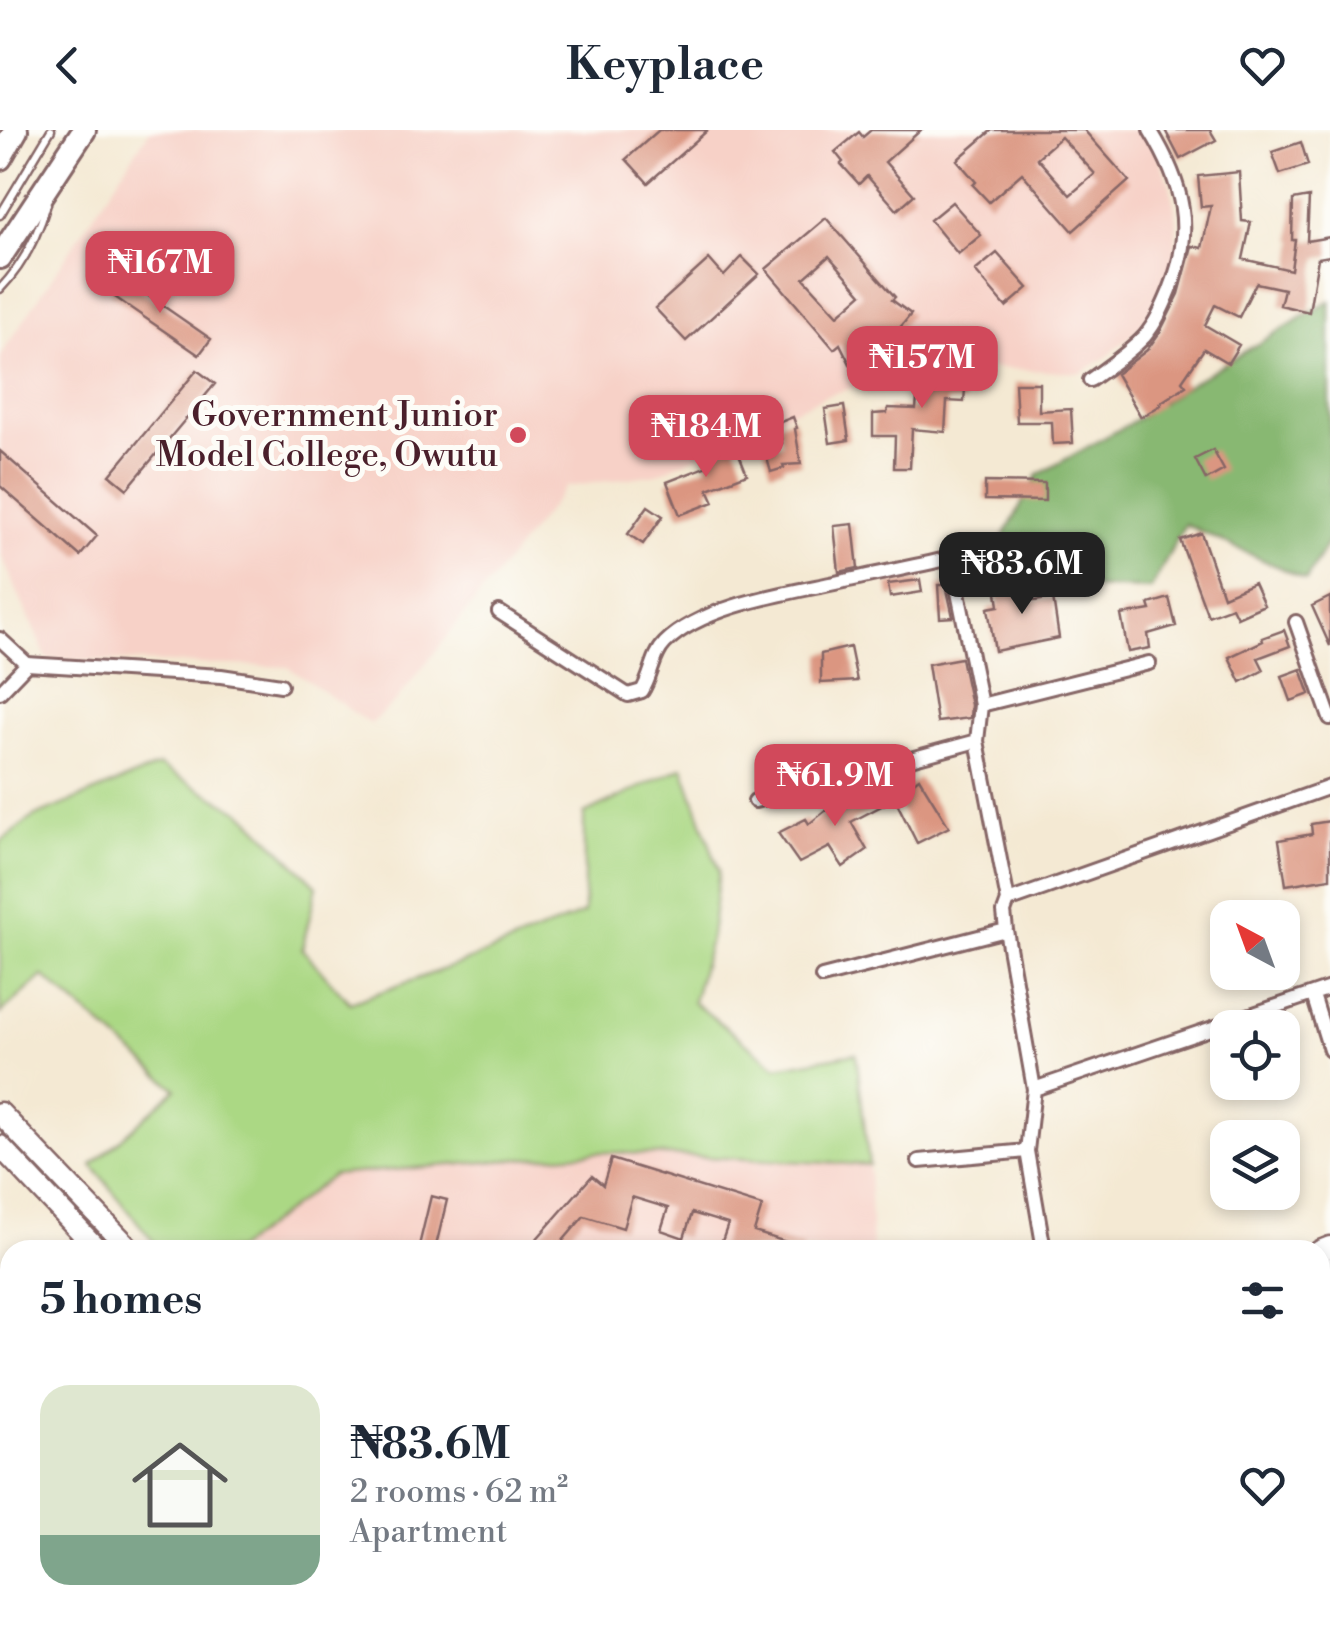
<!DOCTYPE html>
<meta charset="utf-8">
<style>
:root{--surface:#fff;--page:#f2f2f3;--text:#1f2937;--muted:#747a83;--accent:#d1495b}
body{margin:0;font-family:"Libre Bodoni",serif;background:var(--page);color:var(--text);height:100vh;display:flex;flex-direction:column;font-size:38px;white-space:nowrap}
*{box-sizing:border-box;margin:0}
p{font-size:32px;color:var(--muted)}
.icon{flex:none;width:55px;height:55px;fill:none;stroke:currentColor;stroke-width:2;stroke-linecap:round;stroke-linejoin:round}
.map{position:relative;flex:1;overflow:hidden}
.side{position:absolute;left:0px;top:1110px;width:1330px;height:392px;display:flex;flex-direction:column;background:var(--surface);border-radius:30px 30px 0 0;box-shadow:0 5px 15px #0003}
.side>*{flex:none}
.needle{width:65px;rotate:319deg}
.tools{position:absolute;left:1210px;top:770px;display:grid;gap:20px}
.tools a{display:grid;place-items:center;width:90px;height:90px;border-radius:20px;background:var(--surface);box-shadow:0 5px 15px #0003;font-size:50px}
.price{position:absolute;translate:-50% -85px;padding:0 22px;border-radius:20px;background:var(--accent);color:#fff;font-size:32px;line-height:65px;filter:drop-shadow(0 2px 5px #0008)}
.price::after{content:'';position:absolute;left:50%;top:60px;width:30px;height:22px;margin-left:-15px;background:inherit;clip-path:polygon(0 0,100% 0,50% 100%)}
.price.current{background:#222;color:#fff}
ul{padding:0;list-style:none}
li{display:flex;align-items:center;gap:30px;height:250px;padding:0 40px}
li span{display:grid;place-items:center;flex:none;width:280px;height:200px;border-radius:30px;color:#555}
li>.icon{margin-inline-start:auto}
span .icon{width:120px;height:120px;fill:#fffc;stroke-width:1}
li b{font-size:42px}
h2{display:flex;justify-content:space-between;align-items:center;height:120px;padding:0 40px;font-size:42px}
header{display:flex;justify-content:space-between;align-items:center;height:130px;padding:0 40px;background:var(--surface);font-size:45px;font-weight:800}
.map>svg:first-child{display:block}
</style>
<header><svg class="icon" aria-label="back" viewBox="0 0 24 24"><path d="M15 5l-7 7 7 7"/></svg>Keyplace<svg class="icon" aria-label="heart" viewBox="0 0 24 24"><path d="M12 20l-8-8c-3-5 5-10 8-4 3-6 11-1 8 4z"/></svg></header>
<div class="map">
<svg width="1330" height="1502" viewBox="0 0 1330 1502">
<rect width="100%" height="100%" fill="#fdfcf7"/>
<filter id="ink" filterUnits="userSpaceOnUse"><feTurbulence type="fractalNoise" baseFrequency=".01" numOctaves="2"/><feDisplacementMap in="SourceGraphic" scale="20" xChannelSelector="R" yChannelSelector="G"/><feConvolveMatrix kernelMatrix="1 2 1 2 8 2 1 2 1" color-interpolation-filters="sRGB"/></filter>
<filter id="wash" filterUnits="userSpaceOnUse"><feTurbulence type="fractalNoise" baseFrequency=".0048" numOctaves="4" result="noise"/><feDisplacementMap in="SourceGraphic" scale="40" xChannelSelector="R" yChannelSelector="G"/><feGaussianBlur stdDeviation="2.25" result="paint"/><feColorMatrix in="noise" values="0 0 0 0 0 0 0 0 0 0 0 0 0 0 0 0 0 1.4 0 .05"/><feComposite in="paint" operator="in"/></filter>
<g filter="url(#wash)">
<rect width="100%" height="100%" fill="#f4e9d3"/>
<path fill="#f7d1c7" d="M150 0H1141L1156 20 1170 55 1177 90 1175 126 1162 161 1140 197 1108 226 1080 243 930 234 825 266 657 344 566 357 396 571 370 594 288 537 47 529 0 423V226Z
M603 1022 869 1035 872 1120H236L333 1045Z"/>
<path fill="#abd884" stroke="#7a7c58" stroke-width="2.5" d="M159 636 243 683 317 756 302 819 350 873 472 829 584 783V684L683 637 719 741 711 806 693 872 777 937 856 923 869 1035 603 1022 333 1045 236 1120H160L92 1035 176 959 43 846 0 884V712L33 687Z"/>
<path fill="#88b872" stroke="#696c4e" stroke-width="2.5" d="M1330 171V409L1306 450 1185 394 1151 459 1078 457 1003 408 1038 345 1141 287 1178 261Z"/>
<g id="blocks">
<path fill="#db9681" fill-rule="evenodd" d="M659 0H708L648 53 626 29Z
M871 0H921L885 32 914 65 897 80 867 46 859 54 841 34 843 32 835 22 859 2 863 7Z
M992 0H1084L1129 51 1073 101 1022 43 989 72 973 55 976 52 957 30ZM1061 7 1095 44 1070 65 1037 28Z
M1165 0H1210L1216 10 1180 29Z
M1301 12 1308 35 1280 44 1272 22Z
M1239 42 1242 91 1251 92 1243 129 1291 140 1295 110H1292L1293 70 1309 67 1307 111 1330 107V126L1318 128 1309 182 1280 175 1284 159 1256 153 1239 187 1215 175 1205 195 1239 215 1228 233 1204 219 1182 251 1186 256 1160 273 1161 275 1141 287 1116 244 1147 220 1160 202 1179 164 1192 116 1202 118 1211 76 1201 77 1198 46Z
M952 72 981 105 958 124 930 90Z
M826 88 895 167 892 170 911 184 891 209 850 234 840 214 834 219 766 139ZM829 126 862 164 838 185 804 148Z
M997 123 1028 158 1006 177 975 141Z
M742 127 759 144 686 211 655 178 709 129 724 146Z
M120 146 211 209 199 225 109 163Z
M920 236 950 238 949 247 973 248 972 259H965L964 272 947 271 945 302 912 299 910 338H894L895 306H873V284L887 283 888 278 916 279Z
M197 240 215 254 127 359 110 345Z
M1015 253H1039V281L1071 279 1073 313 1053 314 1052 292H1017Z
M844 276 849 310 830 313 825 279Z
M793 287 797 298 795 299 801 334 783 335 784 338 771 342 764 318 782 313 778 293Z
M735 314 747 344 708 359 714 372 680 385 667 352 708 336 705 326Z
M1213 320 1224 340 1206 350 1195 329Z
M0 321 97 406 80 426 0 356Z
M985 352 1045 353V371L985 370Z
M648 376 663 386 643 414 628 404Z
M853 394 858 438 839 442 834 396Z
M1201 403 1223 466 1254 453 1264 475 1237 487 1232 477 1208 486 1180 410Z
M920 450 922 462 890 467 888 454Z
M1031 450 1034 471 1053 468 1059 508 995 521 988 478 999 476 996 455Z
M938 455H946L953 487 940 488Z
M1330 467V516L1312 476Z
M1169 468 1176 496 1148 504 1150 518 1128 522 1121 485 1151 480 1149 474Z
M1284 500 1290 516 1258 528 1264 540 1241 552 1229 527 1263 511 1262 508Z
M850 517 857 551 821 553V524Z
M961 528 971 575 970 588 937 592 928 534Z
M1301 539 1310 564 1291 571 1282 546Z
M919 648 949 697 917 713 894 667Z
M884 654 893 670 851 692 867 720 843 737 830 717 799 733 778 703 806 689 809 694 839 670 841 674Z
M1330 691V748L1286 755 1279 710 1312 704 1311 694Z
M611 1029 762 1076 754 1102 802 1117V1120H719L728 1094 692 1083 684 1108 661 1100 668 1078 632 1067 623 1098 584 1086 555 1120H527L592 1046 603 1055Z
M431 1066 447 1070 435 1120H418Z"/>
</g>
</g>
<g filter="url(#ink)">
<use href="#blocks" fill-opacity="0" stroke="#866666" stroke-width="2.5"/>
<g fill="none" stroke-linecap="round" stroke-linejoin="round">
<g stroke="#866666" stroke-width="11">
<path id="lane" d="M0 85 51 0
M0 159C23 135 38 105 47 74"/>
</g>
<g stroke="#866666" stroke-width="18">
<path id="street" d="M1090 250C1108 237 1128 224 1144 207 1156 193 1163 177 1170 160 1195 99 1183 54 1150 0
M499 482 628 565 642 561C652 546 652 526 665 513 701 477 781 464 830 454 871 445 911 437 951 428L981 575 977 611 1008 771 1004 782 1006 800 1034 959 1027 1021 1044 1120
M1296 492 1330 588
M0 509 27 534 0 562
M27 534 221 546 281 555
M981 575 1149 533
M755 671 977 611
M1008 771 1330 657
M822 847 1006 800
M1313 865 1330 920
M1034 959 1330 858
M919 1031 1027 1021
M1320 1376 1330 1373
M0 1383 10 1400
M0 1446 10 1443
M0 1479 10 1453
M41 1492 42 1502
M1284 1492 1287 1502"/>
</g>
<g stroke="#866666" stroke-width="25">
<path id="primary" d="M0 983 131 1120
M0 1016 98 1120
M1320 1121 1330 1117
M1320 1142 1330 1138"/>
</g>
<g stroke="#866666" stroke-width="28">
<path id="highway" d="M0 28 16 0
M0 127 84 0"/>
</g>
<use href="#lane" stroke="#fff" stroke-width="6"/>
<use href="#street" stroke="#fff" stroke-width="12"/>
<use href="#primary" stroke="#fff" stroke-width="20"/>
<use href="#highway" stroke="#fff" stroke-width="22"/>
</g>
</g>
<circle fill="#d1495b" stroke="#fdfcf7" stroke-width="4" cx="518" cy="305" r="10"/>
<g text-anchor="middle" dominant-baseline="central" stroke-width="10" stroke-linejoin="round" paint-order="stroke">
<g font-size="35" fill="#4a1f2b" stroke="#fdfcf7" text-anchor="end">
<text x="498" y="285">Government Junior<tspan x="498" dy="40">Model College, Owutu</tspan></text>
</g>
</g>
</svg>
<div class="tools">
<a><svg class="needle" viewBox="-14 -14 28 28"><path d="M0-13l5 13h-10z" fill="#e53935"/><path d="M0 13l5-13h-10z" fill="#747a83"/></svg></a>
<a><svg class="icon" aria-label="locate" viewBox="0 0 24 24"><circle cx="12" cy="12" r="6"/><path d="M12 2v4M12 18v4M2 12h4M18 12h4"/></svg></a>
<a><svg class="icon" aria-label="layers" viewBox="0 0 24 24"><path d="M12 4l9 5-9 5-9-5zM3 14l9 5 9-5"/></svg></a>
</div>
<b class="price" style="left:160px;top:186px">₦167M</b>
<b class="price" style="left:922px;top:281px">₦157M</b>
<b class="price" style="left:706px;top:350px">₦184M</b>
<b class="price current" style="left:1022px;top:487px">₦83.6M</b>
<b class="price" style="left:835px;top:699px">₦61.9M</b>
<section class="side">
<h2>5 homes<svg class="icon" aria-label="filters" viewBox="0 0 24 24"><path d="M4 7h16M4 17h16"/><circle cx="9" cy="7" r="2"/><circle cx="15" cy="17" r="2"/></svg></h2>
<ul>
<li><span style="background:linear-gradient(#dfe7d0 75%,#7fa58c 0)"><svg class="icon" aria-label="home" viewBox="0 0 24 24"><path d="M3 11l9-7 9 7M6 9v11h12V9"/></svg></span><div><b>₦83.6M</b><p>2 rooms · 62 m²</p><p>Apartment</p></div><svg class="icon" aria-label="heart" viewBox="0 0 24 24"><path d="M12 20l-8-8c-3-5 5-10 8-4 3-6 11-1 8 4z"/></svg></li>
</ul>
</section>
</div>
